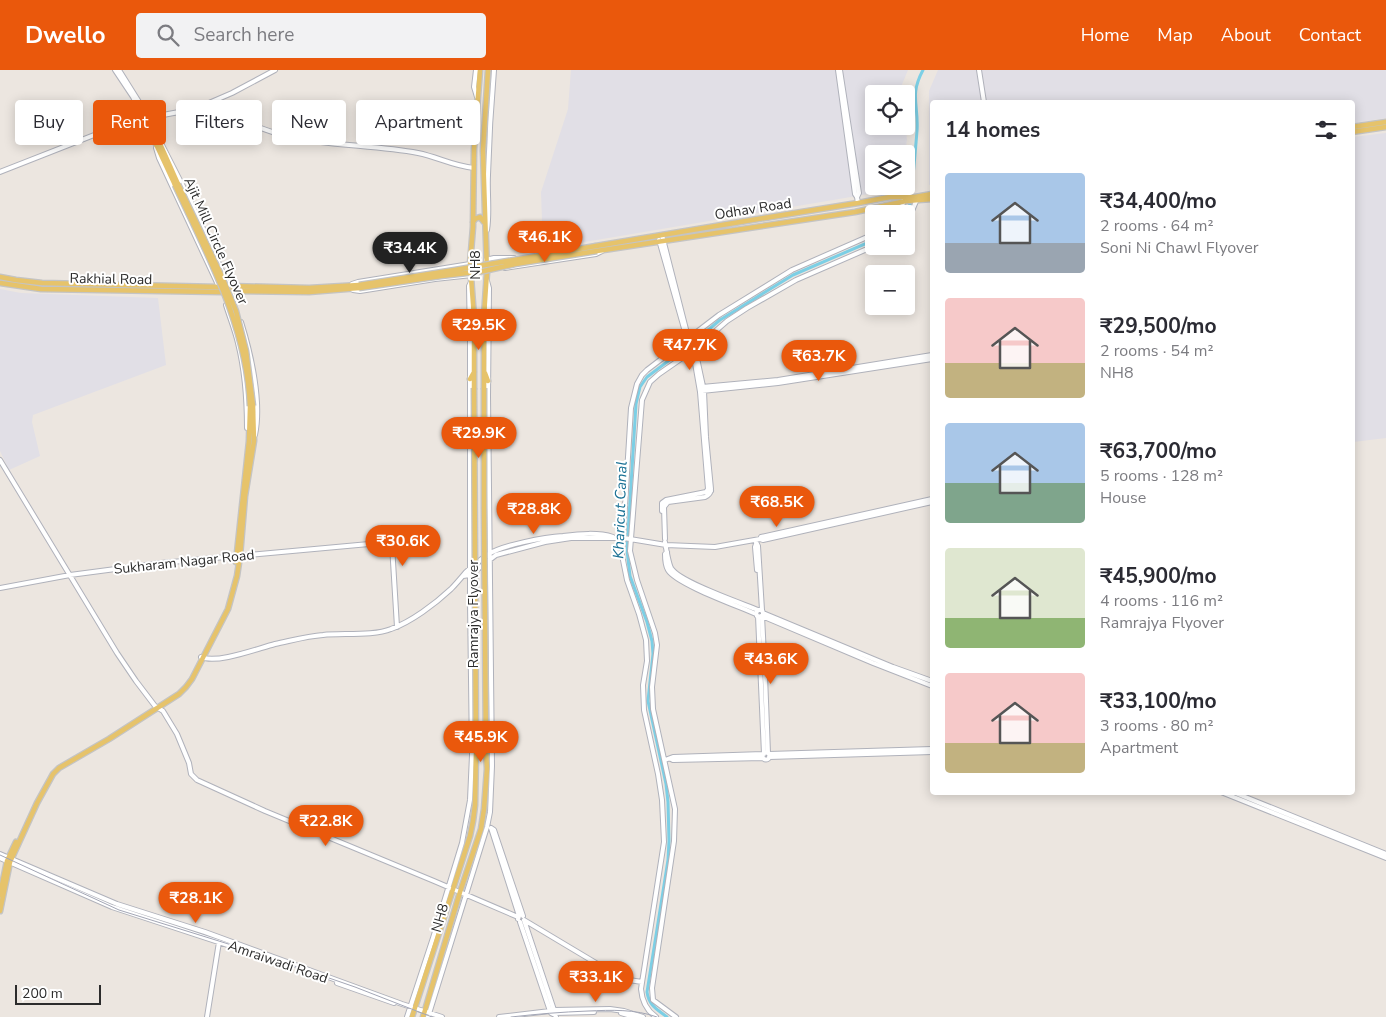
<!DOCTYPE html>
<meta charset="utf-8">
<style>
:root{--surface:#fff;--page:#f2f2f3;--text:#2b2b33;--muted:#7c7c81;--accent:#ea580c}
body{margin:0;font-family:"Nunito Sans",sans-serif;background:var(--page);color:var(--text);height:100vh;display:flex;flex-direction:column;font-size:19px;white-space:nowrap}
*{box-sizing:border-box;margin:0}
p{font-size:16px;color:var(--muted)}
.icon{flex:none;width:28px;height:28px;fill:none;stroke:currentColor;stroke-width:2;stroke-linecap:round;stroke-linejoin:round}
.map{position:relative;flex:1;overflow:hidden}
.side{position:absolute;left:930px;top:30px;width:425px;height:695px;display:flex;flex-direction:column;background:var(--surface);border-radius:5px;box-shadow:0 2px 12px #0003}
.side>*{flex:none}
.banner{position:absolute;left:15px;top:30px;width:475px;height:45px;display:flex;gap:10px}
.controls{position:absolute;left:865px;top:15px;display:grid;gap:10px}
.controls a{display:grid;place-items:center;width:50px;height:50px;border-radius:5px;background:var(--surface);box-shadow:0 2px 12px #0003;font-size:25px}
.scale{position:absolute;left:15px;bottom:12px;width:86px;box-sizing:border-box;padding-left:5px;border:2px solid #2c2c2c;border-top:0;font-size:14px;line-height:18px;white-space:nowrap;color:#2c2c2c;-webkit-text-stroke:4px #fff;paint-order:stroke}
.price{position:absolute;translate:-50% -42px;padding:0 11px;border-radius:18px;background:var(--accent);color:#fff;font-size:16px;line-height:32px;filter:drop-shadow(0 1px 2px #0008)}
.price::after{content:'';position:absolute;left:50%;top:30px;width:15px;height:11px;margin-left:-8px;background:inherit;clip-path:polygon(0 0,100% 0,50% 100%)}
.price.active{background:#222;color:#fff}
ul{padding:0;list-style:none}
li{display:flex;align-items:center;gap:15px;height:125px;padding:0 15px}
li span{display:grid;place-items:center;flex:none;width:140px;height:100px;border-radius:5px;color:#555}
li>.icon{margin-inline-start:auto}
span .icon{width:60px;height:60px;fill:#fffc;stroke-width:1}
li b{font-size:21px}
h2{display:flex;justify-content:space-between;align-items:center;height:60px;padding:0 15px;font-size:21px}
.pill{padding:0 18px;border-radius:5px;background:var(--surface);box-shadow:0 2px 12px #0003;font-size:18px;line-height:45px}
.pill.active{background:var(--accent);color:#fff}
header{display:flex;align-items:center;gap:30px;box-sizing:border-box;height:70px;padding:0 25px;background:var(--accent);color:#fff}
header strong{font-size:24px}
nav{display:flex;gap:28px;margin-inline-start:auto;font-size:18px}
.search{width:350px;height:45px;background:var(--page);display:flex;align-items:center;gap:12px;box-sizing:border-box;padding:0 18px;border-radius:5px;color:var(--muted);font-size:19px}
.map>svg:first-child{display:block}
</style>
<header>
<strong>Dwello</strong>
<div class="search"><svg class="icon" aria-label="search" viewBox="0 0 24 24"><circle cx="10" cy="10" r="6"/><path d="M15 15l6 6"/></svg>Search here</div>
<nav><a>Home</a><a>Map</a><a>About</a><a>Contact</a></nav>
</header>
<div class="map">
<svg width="1386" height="947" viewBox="0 0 1386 947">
<rect width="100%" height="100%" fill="#ece6e0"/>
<path fill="#e1dfe6" d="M571 0H908L898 24H874V56H905L907 69 905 84H874V116H899L898 119 543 179 541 122 568 39Z
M938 0H1386V48L1353 53 1352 32H932V114L929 115V21Z
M1386 63V368L1353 372V67Z
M0 219 21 223 158 228 166 295 33 345 32 352 40 386 9 400 0 381Z"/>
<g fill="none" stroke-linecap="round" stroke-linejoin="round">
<path stroke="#7ccfe5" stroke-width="3" d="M906 144 910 134C913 110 915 85 917 61 919 35 909 26 923 0
M667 947C657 939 649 936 647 922L668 790 669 771 668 732 666 714 648 631 653 584 652 571 647 552 630 506 627 480 636 334 640 317 647 307 696 270 720 250 793 205 874 170"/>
<g stroke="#b0b2bb" stroke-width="6">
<path id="secondary" d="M115 0 133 27 141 44
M119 0 146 43
M476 0 474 17 477 27
M838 0 855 124 857 127 858 133
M840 0 859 123 857 127
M979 0 984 32
M184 40 185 41C204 43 223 45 241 51 256 56 270 62 285 66 329 76 374 75 418 83 438 87 453 96 474 98
M147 44H160
M147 48 195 39 232 23 275 0
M161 73 192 134 229 216
M156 78 159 88 219 217
M0 102 112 58 141 48
M900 144 904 129
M906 155 917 129
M487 160C490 142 487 124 488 105 489 70 491 35 494 0
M659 170 687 269 689 271 662 165
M486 190 494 188H514
M505 198 596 184 602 181
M352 214 358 212 470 194
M353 220 360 221 435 209 472 205
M231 221 235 233
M226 235C230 248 235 260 238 273 245 301 247 329 247 358
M241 252C251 284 262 332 255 365
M702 317 778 310 932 285
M702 321 778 313 932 289
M0 390 117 583 136 611 155 636 163 641 177 664 189 693 191 704 197 710 265 741 434 811 518 847
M662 441V433L666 430 706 422 708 419
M665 469 664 437 668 432 705 427C709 425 711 423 711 419L706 367 704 321 695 279 692 276 700 322 708 419 711 421
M760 469 761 467 932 429
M755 470 758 476 762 540
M665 472C666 478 669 494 671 498 679 512 741 533 758 540
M756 474 755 477 757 500
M667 482 665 484C665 490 665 495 668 500 676 514 738 536 756 544
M463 506 470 505 496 485 545 472 571 468H624L666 475 715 477 760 469 763 470 932 432
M0 518 70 505 161 493 369 474 392 475 397 557
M763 543V545L759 547 757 546 756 543 758 540H762L763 543 893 597 932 611
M758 546 764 684
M201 587C217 594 256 579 275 574 290 571 307 566 323 565 342 563 374 566 391 559 411 552 435 534 451 519 456 514 461 508 466 502 472 497 480 490 487 485 501 475 546 467 563 466 579 464 598 462 613 467
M762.5 686a3.5 3.5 0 1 1 7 0a3.5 3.5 0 1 1-7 0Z
M768 683 765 605 762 546 873 593 932 616
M769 684 932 679
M769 687 932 682
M671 689 673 690 763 688
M665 690 673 687 763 684
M1221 722 1386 788
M1233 722 1386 784
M491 758 519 846 518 849
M491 758 494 760 523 846
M0 784 117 834 205 862 402 934 442 947
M0 788 112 837 291 896
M524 850 554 940 610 939 624 941 643 947
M524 850 611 902 629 910 642 912
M337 913 394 933
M621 943 634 947
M207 947 219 872
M407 947 433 868 462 773 470 730 472 685 470 532V270L469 216 471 212
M428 947 487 757 490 742 492 696 488 326 489 218 487 211
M499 947 550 941 520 852
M556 947 554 943 553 944 551 943V940H554V943L594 942
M656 947C646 940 642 931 641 919L664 772 662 730 658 704 644 640 643 615 647 591 646 570 639 544 627 510 622 485 631 338 637 314 642 305 647 300 719 245 792 200 874 164
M676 947 653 930 652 918 674 771 675 739 653 639 652 617 657 575 655 563 637 510 630 481 642 330 650 312 659 304 695 279 727 251 747 238 796 210 874 176"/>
</g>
<g stroke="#c4c4c4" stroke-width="7">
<path id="primary" d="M140.5 46a3.5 3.5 0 1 1 7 0a3.5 3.5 0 1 1-7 0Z
M147 48C159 69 168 92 178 114
M143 49 155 72 175 115
M1352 57 1386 52
M1352 62 1386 57
M473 152 475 149 480 147 484 152
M596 176 758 149 858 133 890 127H915L932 124
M597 181 855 142 906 131 932 129
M0 207 16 210 42 213 219 217
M0 213 41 219 221 222
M229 216 309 218 359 215
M231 221 309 222 359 218
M485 303 488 311
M470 309 474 302
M474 318V247L470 194 473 157 474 79 480 0
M484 318V246L487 202 483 80 488 0
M236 492 249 371 250 336
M0 825 7 791 16 772
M0 841 10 792 37 733 53 704 59 698 109 669 179 624 186 617 192 609 228 539 237 506 240 486 245 426 254 371 253 336
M412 947 470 766 473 751 475 735 476 681
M423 947 460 822 481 759 484 739 487 699 486 680"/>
</g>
<use href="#secondary" stroke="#fff" stroke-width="4"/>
<use href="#primary" stroke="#e6c36b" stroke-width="4.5"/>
<path stroke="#a3a6b5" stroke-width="1" d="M0 785 119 840 251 881 355 917 432 947
M511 947C537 944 562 942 588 941 611 940 635 939 657 947"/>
<g stroke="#c4c4c4" stroke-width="7" stroke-linecap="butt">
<path id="primary-bridge" d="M178 114 222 207 236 241 246 281 253 336
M175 115C208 186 247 256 250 336
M359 215 455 200 596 176
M359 218 441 206 484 201 515 194 597 181
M474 318 476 681
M484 318V437L486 680"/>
</g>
<use href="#primary-bridge" stroke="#e6c36b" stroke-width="4.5"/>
</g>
<g text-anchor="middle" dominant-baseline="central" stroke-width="4" stroke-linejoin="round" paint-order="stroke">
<g font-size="14" fill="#2c2c2c" stroke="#fff">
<text transform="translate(753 139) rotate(-9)">Odhav Road</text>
<text transform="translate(216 171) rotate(66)">Ajit Mill Circle Flyover</text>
<text transform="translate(475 195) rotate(-90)">NH8</text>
<text transform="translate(111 209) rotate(1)">Rakhial Road</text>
<text transform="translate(184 492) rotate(-6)">Sukharam Nagar Road</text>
<text transform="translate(473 544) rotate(-90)">Ramrajya Flyover</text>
<text transform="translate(440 848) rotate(-74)">NH8</text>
<text transform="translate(278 892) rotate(19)">Amraiwadi Road</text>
</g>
<g font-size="15" font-style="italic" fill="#197094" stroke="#fff">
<text transform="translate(620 440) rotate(-88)">Kharicut Canal</text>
</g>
</g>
</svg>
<div class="controls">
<a><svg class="icon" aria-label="locate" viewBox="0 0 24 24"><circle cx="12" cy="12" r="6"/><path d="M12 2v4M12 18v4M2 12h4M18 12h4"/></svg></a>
<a><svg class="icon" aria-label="layers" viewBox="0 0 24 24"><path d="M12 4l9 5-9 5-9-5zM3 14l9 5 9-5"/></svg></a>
<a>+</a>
<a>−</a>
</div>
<div class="scale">200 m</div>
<b class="price" style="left:545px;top:193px">₹46.1K</b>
<b class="price active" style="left:410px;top:204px">₹34.4K</b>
<b class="price" style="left:479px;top:281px">₹29.5K</b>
<b class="price" style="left:690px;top:301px">₹47.7K</b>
<b class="price" style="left:819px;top:312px">₹63.7K</b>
<b class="price" style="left:479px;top:389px">₹29.9K</b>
<b class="price" style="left:777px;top:458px">₹68.5K</b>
<b class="price" style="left:534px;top:465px">₹28.8K</b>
<b class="price" style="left:403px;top:497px">₹30.6K</b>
<b class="price" style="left:771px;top:615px">₹43.6K</b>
<b class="price" style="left:481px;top:693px">₹45.9K</b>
<b class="price" style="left:326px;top:777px">₹22.8K</b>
<b class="price" style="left:196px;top:854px">₹28.1K</b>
<b class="price" style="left:596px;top:933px">₹33.1K</b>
<div class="banner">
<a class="pill">Buy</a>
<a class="pill active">Rent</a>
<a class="pill">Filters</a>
<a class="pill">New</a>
<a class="pill">Apartment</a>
</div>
<section class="side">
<h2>14 homes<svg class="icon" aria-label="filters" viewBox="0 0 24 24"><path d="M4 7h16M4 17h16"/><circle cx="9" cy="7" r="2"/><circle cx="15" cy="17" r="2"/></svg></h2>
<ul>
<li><span style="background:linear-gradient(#a9c7e8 70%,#9aa5b1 0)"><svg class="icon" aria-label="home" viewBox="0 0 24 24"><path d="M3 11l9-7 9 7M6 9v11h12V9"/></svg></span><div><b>₹34,400/mo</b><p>2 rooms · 64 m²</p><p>Soni Ni Chawl Flyover</p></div></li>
<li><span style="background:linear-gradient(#f6c9c9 65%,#c2b280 0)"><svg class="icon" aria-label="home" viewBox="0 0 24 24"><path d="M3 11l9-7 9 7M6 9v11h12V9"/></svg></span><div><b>₹29,500/mo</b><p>2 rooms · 54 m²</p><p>NH8</p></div></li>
<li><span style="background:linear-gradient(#a9c7e8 60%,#7fa58c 0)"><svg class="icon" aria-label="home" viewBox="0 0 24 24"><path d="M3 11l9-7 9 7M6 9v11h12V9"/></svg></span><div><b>₹63,700/mo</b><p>5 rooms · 128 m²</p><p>House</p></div></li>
<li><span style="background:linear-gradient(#dfe7d0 70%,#8fb573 0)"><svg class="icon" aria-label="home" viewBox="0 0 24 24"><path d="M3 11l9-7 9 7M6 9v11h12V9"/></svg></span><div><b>₹45,900/mo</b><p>4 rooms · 116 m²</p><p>Ramrajya Flyover</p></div></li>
<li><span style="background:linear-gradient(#f6c9c9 70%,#c2b280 0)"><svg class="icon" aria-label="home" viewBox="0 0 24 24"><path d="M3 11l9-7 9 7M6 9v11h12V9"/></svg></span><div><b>₹33,100/mo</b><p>3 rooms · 80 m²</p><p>Apartment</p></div></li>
</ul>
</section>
</div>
